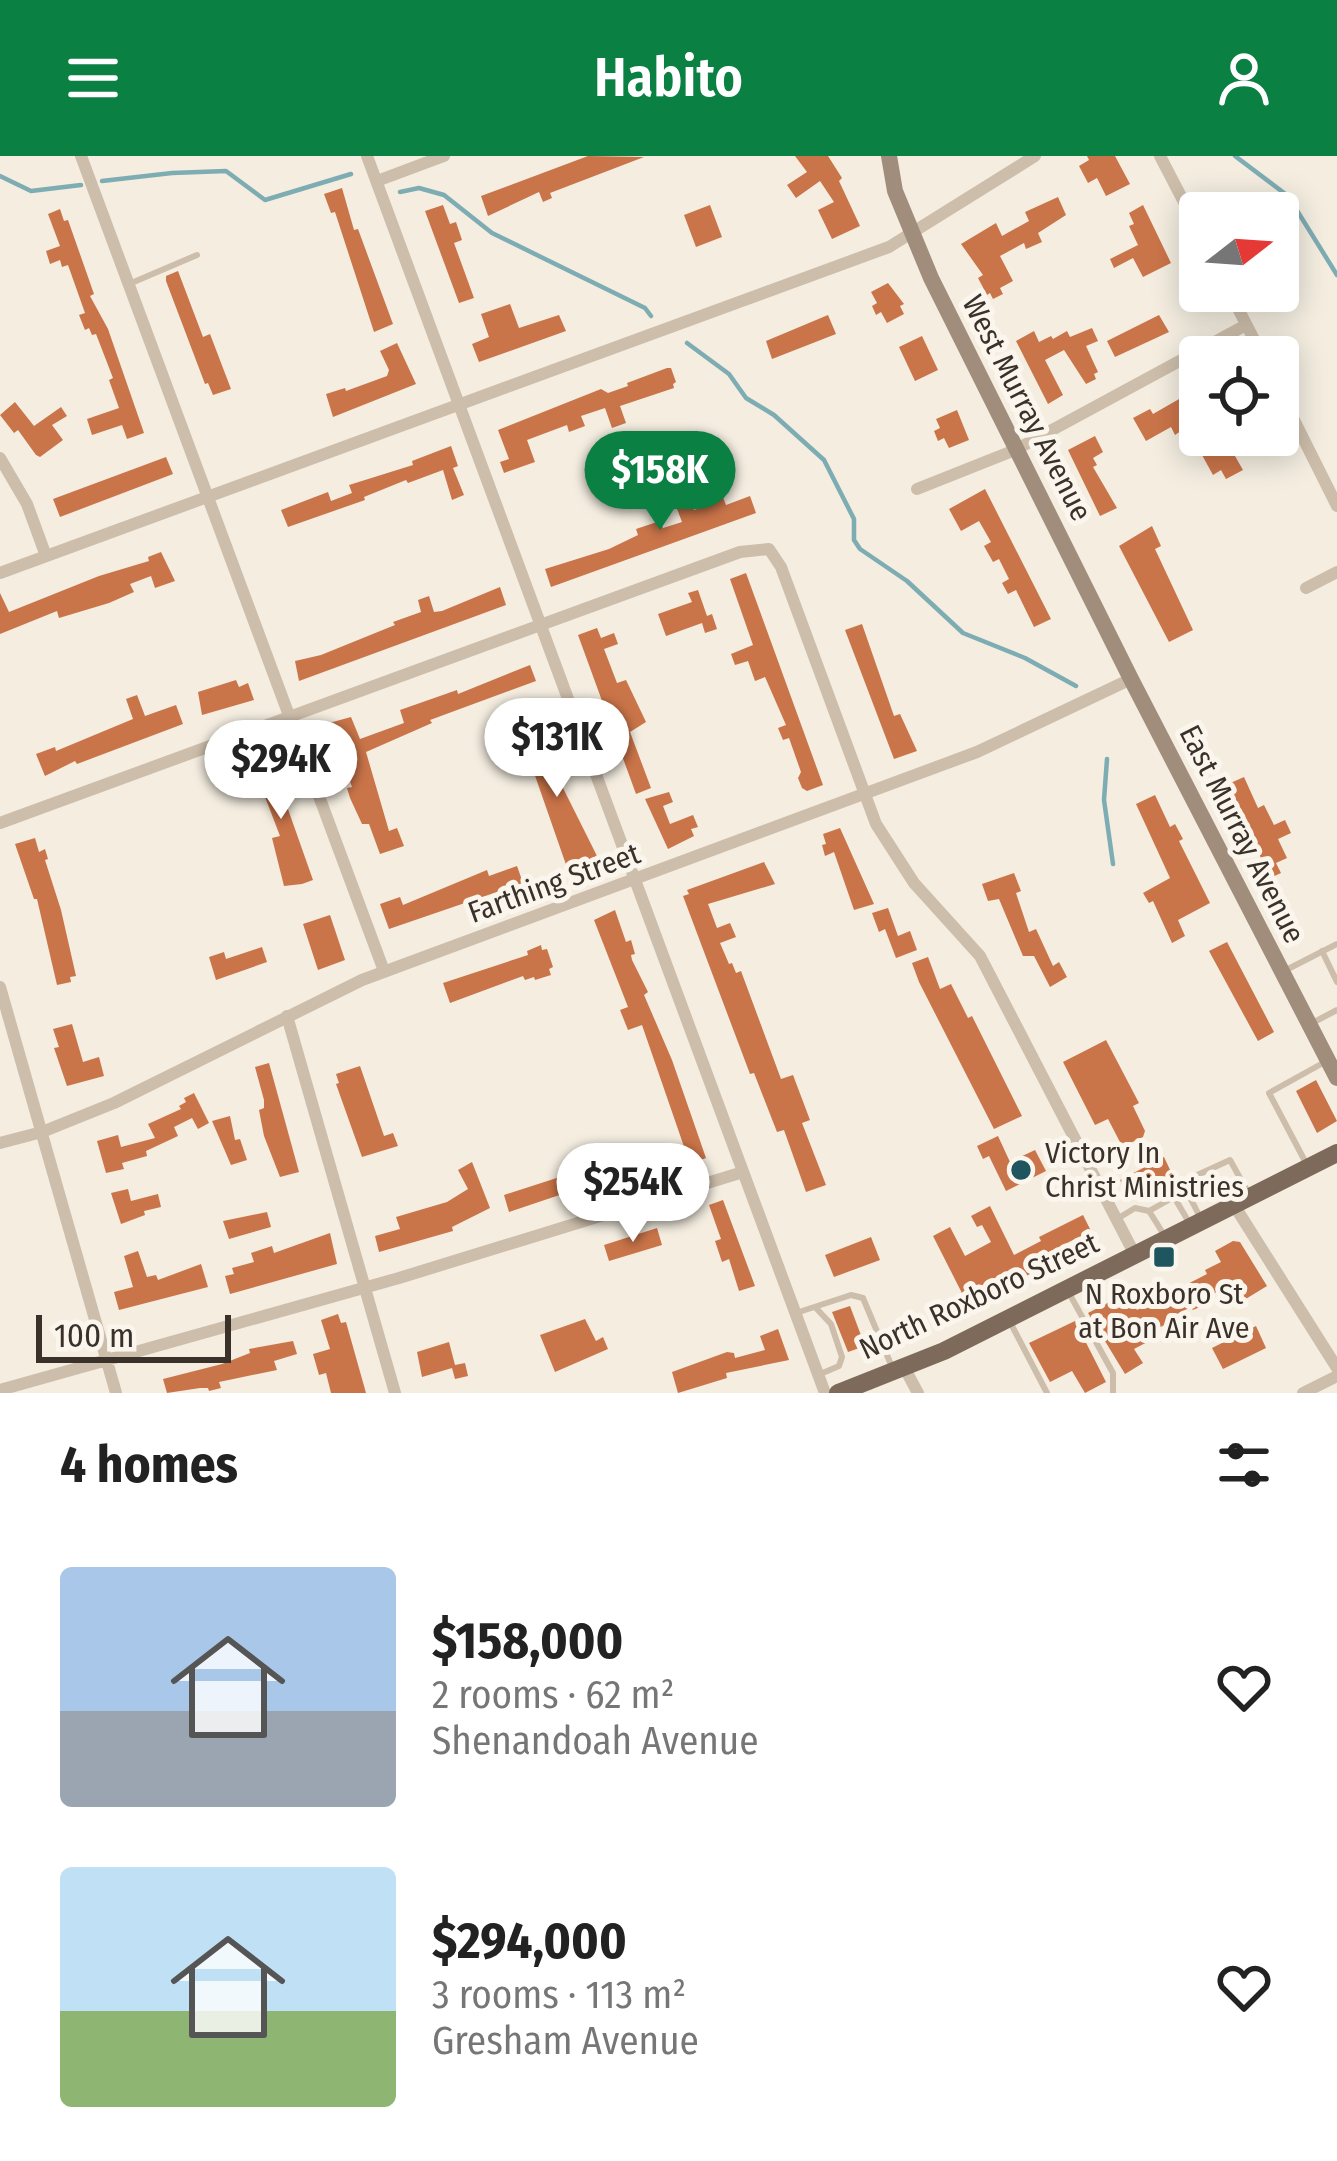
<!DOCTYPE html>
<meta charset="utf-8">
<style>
:root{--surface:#fff;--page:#f2f2f2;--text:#222;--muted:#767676;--accent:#0b8043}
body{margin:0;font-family:"Fira Sans Condensed",sans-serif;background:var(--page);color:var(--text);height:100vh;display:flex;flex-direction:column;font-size:45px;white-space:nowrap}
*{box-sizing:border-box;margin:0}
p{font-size:39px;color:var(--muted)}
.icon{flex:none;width:66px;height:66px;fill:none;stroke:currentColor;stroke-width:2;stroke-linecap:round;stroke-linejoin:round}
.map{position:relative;height:1237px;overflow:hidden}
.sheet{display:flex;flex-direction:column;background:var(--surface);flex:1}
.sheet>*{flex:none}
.needle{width:78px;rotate:73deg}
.fabs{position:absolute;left:1179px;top:36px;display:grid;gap:24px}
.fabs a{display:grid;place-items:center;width:120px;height:120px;border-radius:12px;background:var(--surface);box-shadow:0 6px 30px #0003;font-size:60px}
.scale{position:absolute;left:36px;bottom:30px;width:195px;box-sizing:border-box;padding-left:12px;border:6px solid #3b312b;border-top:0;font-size:33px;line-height:42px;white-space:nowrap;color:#3b312b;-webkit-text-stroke:9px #fbf6ed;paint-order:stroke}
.price{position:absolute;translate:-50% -102px;padding:0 27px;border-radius:42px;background:#fff;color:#222;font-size:39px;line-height:78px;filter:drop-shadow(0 3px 6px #0008)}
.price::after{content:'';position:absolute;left:50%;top:72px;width:36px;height:27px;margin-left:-18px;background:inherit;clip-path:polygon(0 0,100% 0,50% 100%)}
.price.current{background:var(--accent);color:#fff}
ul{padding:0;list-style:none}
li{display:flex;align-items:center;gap:36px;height:300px;padding:0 60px}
li span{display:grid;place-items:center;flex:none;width:336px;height:240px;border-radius:12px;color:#555}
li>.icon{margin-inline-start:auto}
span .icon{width:144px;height:144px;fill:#fffc;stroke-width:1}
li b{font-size:51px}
h2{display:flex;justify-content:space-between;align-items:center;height:144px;padding:0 60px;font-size:51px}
header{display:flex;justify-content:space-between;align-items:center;height:156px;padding:0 60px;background:var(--accent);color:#fff;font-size:54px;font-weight:600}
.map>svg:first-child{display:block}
</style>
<header><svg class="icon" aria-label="menu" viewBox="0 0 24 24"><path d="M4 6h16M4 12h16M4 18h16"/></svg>Habito<svg class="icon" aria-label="person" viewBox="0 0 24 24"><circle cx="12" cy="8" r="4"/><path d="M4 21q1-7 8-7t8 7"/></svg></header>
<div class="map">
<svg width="1337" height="1237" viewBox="0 0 1337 1237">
<rect width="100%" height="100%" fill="#f4ede0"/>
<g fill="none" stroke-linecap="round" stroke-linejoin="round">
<path stroke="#7eacb3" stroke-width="4.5" d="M1235 0 1288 40 1337 119
M0 20 31 35 81 29
M102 25 172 17 226 15 265 44 351 18
M400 36 419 32 444 39 492 77 645 152 651 160
M687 187 729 218 746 242 774 259 824 304 854 363V384L860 393 907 425 963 477 1025 502 1076 530
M1107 603 1104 644 1113 708"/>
</g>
<path fill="#ca7449" d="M588 0 644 1 550 37 552 42 543 46 539 36 488 60 481 40Z
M795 0H828L842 22 839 25 860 70 832 83 818 54 834 46 820 25 796 42 787 29 807 16Z
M1087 0H1115L1130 28 1106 40 1097 22 1088 27 1079 10 1089 4Z
M342 32 354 74 358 73 393 168 374 176 335 56 331 57 324 38Z
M1058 41 1066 59 1038 77 1042 86 1026 93 1024 87 1000 100 1013 125 1000 132 1003 138 993 143 990 137 987 139 978 122 983 119 961 88 996 67 1002 80 1029 65 1025 56Z
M443 49 450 68 456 66 462 84 454 87 474 142 459 147 425 55Z
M710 49 722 81 696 91 684 59Z
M1143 49 1171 107 1143 121 1133 102 1114 112 1110 103 1138 89 1129 70 1134 68 1129 57Z
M60 53 64 65 68 64 94 138 90 140 108 173 144 277 127 283 122 269 92 279 87 263 119 252 109 224 113 222 96 178 92 179 89 172 85 174 79 159 85 157 68 109 62 111 60 104 50 108 46 95 60 90 48 58Z
M178 115 203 181 210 178 231 233 213 239 208 227 205 228 166 125V120Z
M888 127 904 148 900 150 904 158 887 167 881 156 876 159 872 150 877 147 871 136Z
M510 148 519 172 559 159 566 175 479 206 472 188 489 181 481 158Z
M828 159 836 178 772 203 766 185Z
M1159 159 1169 176 1115 201 1107 185Z
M1092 172 1098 185 1086 190 1098 216 1094 218 1096 223 1086 228 1064 194 1045 204 1063 239 1048 248 1016 185 1034 175 1039 186 1051 180 1053 183 1067 175 1070 181Z
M922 180 938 214 915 225 899 191Z
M397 187 416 228 333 261 326 238 345 232 346 235 387 220 389 214 380 195Z
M667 212H671L676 226 673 228 674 232 620 250 626 267 612 272 605 252 581 260 585 270 569 276 567 269 527 284 535 306 504 317 500 306 509 303 498 274 601 233 608 237 628 230 627 227Z
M1200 231V262L1175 279 1171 271 1146 285 1133 262 1150 253 1153 258Z
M15 246 34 270 61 251 67 260 52 269 63 284 40 301 36 299 18 274 14 277 0 259Z
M957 254 969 284 949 292 944 282 938 285 934 275 940 272 936 263Z
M1095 280 1103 296 1093 302 1097 309 1093 311 1117 352 1100 360 1068 294Z
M1227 286 1243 314 1226 323 1221 314 1213 319 1202 299Z
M451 290 458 310 453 312 464 339 452 344 443 314 408 327 406 324 364 341 365 344 288 371 281 354 328 336 331 345 352 337 349 329 413 309 412 305Z
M166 301 173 318 60 361 53 343Z
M714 318 726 349 750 340 756 357 551 431 545 413 609 393 638 379 636 373 660 365 663 372 682 366 671 337 686 331 694 354 713 347 703 322Z
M985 333 1051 463 1034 471 1016 434 1008 438 1002 427 1009 423 999 403 993 406 984 390 991 386 979 365 961 375 949 353Z
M1152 370 1161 390 1155 393 1193 474 1169 486 1119 390Z
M161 396 175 425 155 432 151 420 130 428 134 436 109 447 59 462 57 455 0 478V437L9 456 99 420 149 405 148 401Z
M746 417 823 629 807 635 802 632 798 622 801 616 789 582 783 584 778 572 786 569 765 521 755 525 748 505 735 509 731 498 753 489 730 423Z
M500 431 506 449 299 525 295 505 321 499 395 469 393 466 421 456 418 444 429 440 434 456 442 455Z
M698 434 707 460 712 458 717 473 705 477 702 467 666 480 658 458 692 446 688 437Z
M862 468 894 560 900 558 917 595 894 603 845 474Z
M597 472 601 482 614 477 618 488 604 493 617 527 626 524 646 566 630 576 651 632 636 638 578 479Z
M530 509 536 525 430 564 432 567 366 596 389 675 397 672 404 690 380 698 369 668H362L350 642 347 632 352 631 329 567 351 561 360 583 404 567 400 554 457 534 458 538Z
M236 524 239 531 248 527 254 544 202 559 198 536Z
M137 539 145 560 176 549 183 568 77 608 75 605 45 620 36 598 55 591 56 595 133 563 126 543Z
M538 557 558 614 555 616 602 710 571 723 516 565Z
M265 588 313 724 302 728 284 730 272 682 280 680 247 594Z
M1244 621 1258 652 1264 649 1274 669 1285 664 1291 677 1278 683 1287 702 1276 707 1281 717 1268 723 1252 677 1247 679 1226 629Z
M669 636 673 646 663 650 670 668 693 659 698 671 691 673 694 680 668 693 645 643Z
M1155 639 1170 671 1175 668 1183 683 1179 685 1210 747 1178 764 1185 780 1172 787 1153 745 1149 747 1143 737 1170 722 1136 648Z
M840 672 874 748 854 754 834 696 825 700 822 689 826 688 823 678Z
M35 682 39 696 45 693 48 703 45 704 61 754 76 820 70 821 71 826 57 829 37 743H34L15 688Z
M764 706 775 728 708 748 717 772 730 767 736 781 720 787 729 808 732 807 736 817 741 815 781 923 793 919 810 964 802 967 826 1029 806 1036 784 974 777 976 754 917 750 918 683 740 689 738 687 734Z
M517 710 523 727 389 773 380 748 400 741 403 749 487 714 489 720Z
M1014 717 1021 735 1016 737 1029 776 1036 773 1053 810 1059 806 1067 821 1050 831 1034 800H1023L999 743 988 745 982 728Z
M888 752 898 780 910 775 917 794 896 802 885 773 879 776 872 757Z
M615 754 626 786 631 784 635 798 631 799 632 804 648 836 644 839 672 904 706 1002 690 1008 642 869 628 874 620 854 628 851 594 764Z
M330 759 345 804 318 814 303 768Z
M1227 786 1274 876 1258 885 1209 795Z
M541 789 542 794 547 793 553 811 549 813 551 819 535 824 534 821 525 824 523 820 450 847 443 827 528 799 527 795Z
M262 791 267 806 216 824 209 801 224 796 226 803Z
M928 801 940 833 951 828 968 862 972 860 1022 960 994 973 919 826 912 807Z
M72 868 83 906 99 901 104 920 67 930 54 892 59 891 53 873Z
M1106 884 1139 947 1133 950 1145 975 1143 981 1126 989 1121 988 1108 963 1095 969 1063 906Z
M269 907 299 1016 280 1021 264 980 259 954 264 952V944L255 911Z
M360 910 384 980 393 977 398 990 362 1001 336 928 339 927 336 918Z
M1316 924 1337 965 1317 977 1296 935Z
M194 937 209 967 198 973 192 962 174 971 178 980 146 995 147 1000 122 1007 124 1013 106 1017 97 985 118 979 121 991 155 982 148 968 181 953 179 950 186 946 184 942Z
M230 960 235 984 240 983 247 1004 231 1009 212 965Z
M998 980 1010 1006 1035 994 1046 1015 1006 1035 989 1000 983 1003 977 990Z
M611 999 613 1007 622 1004 626 1021 608 1026 607 1023 509 1056 504 1039 603 1007 601 1002Z
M1164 1001 1172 1018 1136 1036 1125 1035 1120 1024Z
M472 1006 490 1052 452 1071 453 1075 379 1096 375 1080 400 1073 396 1061 447 1046 468 1033 458 1014Z
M128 1033 131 1045 158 1038 161 1051 144 1055 145 1059 121 1068 111 1037Z
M723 1044 755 1130 739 1135 729 1103 722 1106 715 1085 721 1083 709 1049Z
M990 1050 1014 1099 1041 1085 1039 1081 1083 1059 1091 1075 1047 1097 1052 1107 968 1149 933 1080 950 1071 965 1100 991 1086 982 1069 977 1071 971 1060Z
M267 1056 271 1071 229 1083 223 1065Z
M657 1072 662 1089 609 1105 604 1089Z
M330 1077 337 1108 230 1138 225 1120 234 1118 232 1112 254 1106 251 1097 272 1090 274 1097Z
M871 1081 880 1104 834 1121 825 1099Z
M1233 1085 1240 1086 1267 1130 1244 1144 1236 1131 1221 1139 1219 1135 1199 1145 1202 1150 1193 1154 1191 1151 1173 1160 1175 1164 1150 1176 1153 1183 1134 1193 1143 1207 1125 1218 1088 1157 1127 1137 1137 1154 1207 1118 1205 1114 1221 1106 1215 1095Z
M138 1095 147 1121 156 1119 158 1124 201 1108 208 1131 119 1154 114 1136 133 1131 124 1100Z
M850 1150 865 1190 848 1196 832 1156Z
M338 1158 341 1167 346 1166 366 1237H331L326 1217 319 1219 313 1198 330 1193 321 1164Z
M585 1163 596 1185 603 1181 608 1193 555 1216 540 1179Z
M1075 1165 1106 1226 1085 1237 1072 1215 1050 1226 1029 1187Z
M1256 1170 1266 1192 1223 1213 1212 1192Z
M778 1173 789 1204 726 1217 727 1222 678 1237 672 1216 727 1196 734 1197 735 1202 765 1194 760 1180Z
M293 1185 297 1198 274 1205 277 1214 219 1226 221 1232 209 1235 208 1232H200L167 1237 163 1223 222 1208 250 1197 249 1193Z
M449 1186 455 1209 465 1207 468 1220 455 1223 452 1212 422 1221 417 1196Z"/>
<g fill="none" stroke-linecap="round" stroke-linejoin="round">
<path stroke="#cdbeab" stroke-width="6" d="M129 128 197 99
M1322 795 1337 826
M1286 814 1337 788
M1314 866 1337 854
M1307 1009 1269 937 1323 907
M1149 1055 1166 1082
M1200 1061 1182 1026 1230 1004 1249 1038
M1117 1063 1135 1052 1149 1055 1174 1041 1190 1068
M1069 1137 1113 1217V1237
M815 1151 831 1168 842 1201 839 1210 818 1219
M799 1156 851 1139 863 1142 892 1211
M1010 1166 1047 1237"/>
<path stroke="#cdbeab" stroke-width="12" d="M81 0 384 815
M367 0 825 1237
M1160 0 1200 77
M377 25 444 0
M1229 135 1263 201
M1278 232 1337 350
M0 302 27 348 46 400
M917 333 1015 294 1246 169
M0 417 889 91 1035 0
M1306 432 1337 416
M0 667 740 396 769 393 781 411 876 668 914 727 980 800 1135 1099
M0 831 116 1237
M287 860 395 1237
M0 987 42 976 114 947 362 824 977 596 1131 523
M1234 1049 1337 1212
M905 1213 918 1237
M0 1234 399 1122 743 1016
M1303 1237 1337 1220"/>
<path stroke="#a18d7c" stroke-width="16" d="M889 0 895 35 931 122 1131 523 1337 922"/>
<path stroke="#7d6a5b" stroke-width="18" d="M838 1237 944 1195 1337 997"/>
</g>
<g fill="#1e555f" stroke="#fbf6ed" stroke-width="4.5">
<circle cx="1021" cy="1014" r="12"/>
<rect x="1152" y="1089" width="24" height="24" rx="6"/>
</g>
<g text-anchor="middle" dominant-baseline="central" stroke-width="10" stroke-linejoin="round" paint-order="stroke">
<g font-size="30" fill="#3b312b" stroke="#fbf6ed">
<text transform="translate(1027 252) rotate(63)">West Murray Avenue</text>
<text transform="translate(1242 678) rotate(63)">East Murray Avenue</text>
<text transform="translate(554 727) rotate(-20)">Farthing Street</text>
<text transform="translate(979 1140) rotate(-25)">North Roxboro Street</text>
</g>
<g font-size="30" fill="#3b312b" stroke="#fbf6ed" text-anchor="start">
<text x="1045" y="997">Victory In<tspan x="1045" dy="34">Christ Ministries</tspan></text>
<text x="1164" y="1138" text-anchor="middle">N Roxboro St<tspan x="1164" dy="34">at Bon Air Ave</tspan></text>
</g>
</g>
</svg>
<div class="fabs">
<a><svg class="needle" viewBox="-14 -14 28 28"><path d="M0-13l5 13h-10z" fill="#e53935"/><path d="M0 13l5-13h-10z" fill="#767676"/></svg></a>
<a><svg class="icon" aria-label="locate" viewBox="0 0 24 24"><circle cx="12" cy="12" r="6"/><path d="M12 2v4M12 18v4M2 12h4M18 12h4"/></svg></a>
</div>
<div class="scale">100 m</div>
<b class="price current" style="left:660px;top:377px">$158K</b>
<b class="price" style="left:557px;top:644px">$131K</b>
<b class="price" style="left:281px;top:666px">$294K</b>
<b class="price" style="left:633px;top:1089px">$254K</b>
</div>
<section class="sheet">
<h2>4 homes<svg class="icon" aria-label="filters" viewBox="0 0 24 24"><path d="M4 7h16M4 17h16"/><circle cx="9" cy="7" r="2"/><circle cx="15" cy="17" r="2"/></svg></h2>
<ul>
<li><span style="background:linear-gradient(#a9c7e8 60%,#9aa5b1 0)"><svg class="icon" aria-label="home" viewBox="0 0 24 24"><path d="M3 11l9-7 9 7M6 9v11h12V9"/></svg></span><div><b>$158,000</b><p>2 rooms · 62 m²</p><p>Shenandoah Avenue</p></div><svg class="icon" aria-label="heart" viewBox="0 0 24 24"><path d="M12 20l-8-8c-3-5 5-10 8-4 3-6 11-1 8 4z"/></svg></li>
<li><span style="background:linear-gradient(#bfe0f5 60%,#8fb573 0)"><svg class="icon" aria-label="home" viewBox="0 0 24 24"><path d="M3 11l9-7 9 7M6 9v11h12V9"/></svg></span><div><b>$294,000</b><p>3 rooms · 113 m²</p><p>Gresham Avenue</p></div><svg class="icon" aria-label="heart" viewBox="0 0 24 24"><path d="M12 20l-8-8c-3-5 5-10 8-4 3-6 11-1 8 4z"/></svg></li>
</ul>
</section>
